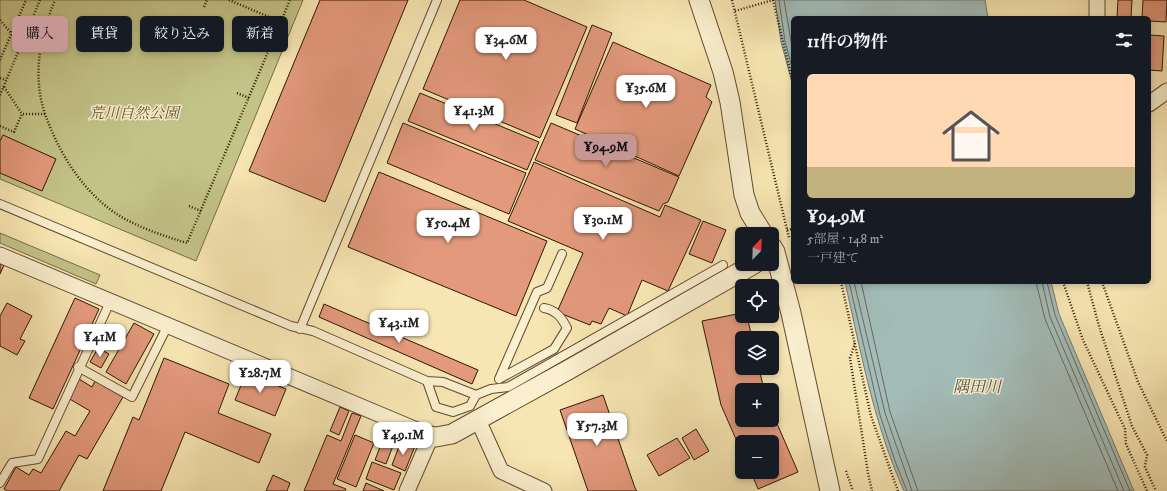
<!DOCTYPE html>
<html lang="ja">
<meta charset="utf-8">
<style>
:root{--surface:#171b24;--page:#20242c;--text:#f1f3f6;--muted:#9ea1a6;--line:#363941;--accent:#c59692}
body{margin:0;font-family:"IM FELL DW Pica","Noto Serif JP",serif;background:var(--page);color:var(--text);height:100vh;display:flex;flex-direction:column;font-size:15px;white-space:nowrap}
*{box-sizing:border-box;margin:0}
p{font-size:13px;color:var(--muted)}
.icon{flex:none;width:22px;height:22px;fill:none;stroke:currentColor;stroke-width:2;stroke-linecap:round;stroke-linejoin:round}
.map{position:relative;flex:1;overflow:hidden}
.side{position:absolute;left:791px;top:16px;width:360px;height:268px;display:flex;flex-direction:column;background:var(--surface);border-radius:6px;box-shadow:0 2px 6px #0003}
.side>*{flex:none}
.banner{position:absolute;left:12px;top:16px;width:380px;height:36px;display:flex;gap:8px}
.needle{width:26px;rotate:23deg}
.fabs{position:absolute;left:735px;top:227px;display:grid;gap:8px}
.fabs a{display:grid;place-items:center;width:44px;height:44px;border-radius:6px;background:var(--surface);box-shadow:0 2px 6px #0003;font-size:20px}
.price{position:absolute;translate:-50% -34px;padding:0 9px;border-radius:8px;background:#fff;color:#222;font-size:13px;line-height:26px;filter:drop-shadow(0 1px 2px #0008)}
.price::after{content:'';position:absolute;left:50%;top:24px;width:12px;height:9px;margin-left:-6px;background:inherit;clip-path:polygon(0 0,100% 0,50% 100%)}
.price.active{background:var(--accent);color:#111}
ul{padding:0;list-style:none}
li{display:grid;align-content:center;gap:8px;height:212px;padding:0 16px}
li+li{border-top:1px solid var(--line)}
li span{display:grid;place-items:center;height:124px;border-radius:6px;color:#555}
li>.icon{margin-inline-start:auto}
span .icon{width:72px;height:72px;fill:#fffc;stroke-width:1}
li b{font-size:17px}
h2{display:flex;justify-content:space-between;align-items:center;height:48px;padding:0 16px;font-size:17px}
.tag{padding:0 14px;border-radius:6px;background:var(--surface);box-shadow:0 2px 6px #0003;font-size:14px;line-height:36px}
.tag.active{background:var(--accent);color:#111}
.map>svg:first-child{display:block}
</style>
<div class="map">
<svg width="1167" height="491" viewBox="0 0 1167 491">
<rect width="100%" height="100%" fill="#f7e6b3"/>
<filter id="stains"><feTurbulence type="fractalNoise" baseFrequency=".005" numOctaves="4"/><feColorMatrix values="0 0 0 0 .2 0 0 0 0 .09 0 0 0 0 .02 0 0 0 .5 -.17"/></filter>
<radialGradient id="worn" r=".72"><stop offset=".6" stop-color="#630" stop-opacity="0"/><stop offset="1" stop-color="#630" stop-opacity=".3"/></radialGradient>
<path fill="#c3c388" stroke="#786c46" d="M0 0H303L196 261 0 179Z
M0 233 100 275 96 284 0 243Z"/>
<path fill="#a3bcb8" stroke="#747a70" d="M775 0H985L988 18H793V86L781 42Z
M845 282H1051L1059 314 1134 491H904C874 424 861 353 845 282Z"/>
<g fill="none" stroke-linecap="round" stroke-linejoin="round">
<path stroke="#68695e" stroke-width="1" d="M779 0 785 41 793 71
M784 0 793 52
M849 282 880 415 895 461 907 491
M854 282 885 413 912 491
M861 282 890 412 918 491
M1036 282 1045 319 1118 491
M1042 282 1050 317 1124 491
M1047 282 1055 315 1130 491"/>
</g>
<path fill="#e3997c" stroke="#2e1603" d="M320 0H408L325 202 249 171Z
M460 0H524L587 27 540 138 423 89Z
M1118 0H1132L1131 18H1117Z
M1143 0H1167L1166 22 1149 21V18H1142Z
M592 25 612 33 577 123 556 115Z
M1149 35 1164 36 1162 71 1149 70Z
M613 42 711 85 706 97 712 102 679 176 575 129Z
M420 93 539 142 527 170 408 121Z
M403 123 526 173 509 214 387 163Z
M551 123 679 177 668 202 663 204 659 211 535 160Z
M3 135 56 159 42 191 0 173V141Z
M534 162 660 217 665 205 701 220 668 291 642 280 627 316 609 308 601 324 592 321 590 325 557 312 583 253 508 221Z
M379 172 547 241 516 316 348 247Z
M703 221 726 230 712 263 689 254Z
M0 264 4 265 0 274Z
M75 298 99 309 53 409 29 398Z
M7 303 32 316 20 339 25 341 17 355 0 346V316Z
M324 304 478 370 472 384 319 317Z
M742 313V316H747L752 338H742V368H759L764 390H742V420H772V412L798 472 758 489 751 472H772V442H742V453L721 405 702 321Z
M134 323 154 334 126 384 106 372Z
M98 348 109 354 101 368 90 362Z
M164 358 229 384 218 413 271 434 259 463 185 432 161 491H103L133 417 139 420Z
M246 373 286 389 275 416 235 400Z
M79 379 92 387 95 381 123 397 87 459 79 455 59 491H7L4 489 16 467 29 475 33 469 41 473 66 431 75 436 90 411 68 398Z
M603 395 635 488 637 491H588L560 410Z
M340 407 349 411 339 435 330 431Z
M352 413 361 416 333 484 346 489 345 491H304L327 435 341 441Z
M387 429 398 433 386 464 375 460Z
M696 429 709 451 694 460 682 438Z
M355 435 374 443 356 487 337 479Z
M677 438 690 458 659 476 647 455Z
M401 441 415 446 405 471 392 465Z
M372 462 401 473 394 490 366 479Z
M273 475 290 483 287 491H266Z
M366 483 384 491H363Z"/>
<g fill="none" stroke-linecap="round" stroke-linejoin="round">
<g stroke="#604a2f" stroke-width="10">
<path id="service" d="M0 204 291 326 313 331 427 381 443 382 476 395 470 406 453 412 436 407 427 381
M300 329 437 0
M78 367 132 397 168 325
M499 379 537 292 547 288 562 254
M499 379 554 349 567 328C562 318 556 310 544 308
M476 395 491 389 508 387 723 265
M0 483 12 463 38 459 110 302"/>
</g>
<g stroke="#604a2f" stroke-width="17">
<path id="minor" d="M1097 18V0
M1149 104 1167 91
M0 255 431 436 407 491
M478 420 501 471 544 491"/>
</g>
<g stroke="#604a2f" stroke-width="21">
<path id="tertiary" d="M699 0 723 72 730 102 744 195 750 213 763 234
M772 247 775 252 791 313 830 491
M431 436 436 437 452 434 568 370 754 264"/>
</g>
<path stroke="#2e1603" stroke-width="2.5" stroke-dasharray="1 2" stroke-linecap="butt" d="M229 0 281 22
M732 0 789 238
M773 0 793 83
M204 7 207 0
M735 11 773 0
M0 20 11 33
M16 23 28 28
M29 25 44 30
M0 60 26 0
M0 78 6 80
M4 87 22 114
M237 93 249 98
M0 95 40 0
M45 114C32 75 40 37 55 0
M0 126 14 132 22 114H45C60 156 87 199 127 220 146 230 167 237 187 243L290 0
M189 206 201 211
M787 230 793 229
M841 282 871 416 898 491
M1063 282 1083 340 1125 429 1126 444 1147 491
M1087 282 1099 326 1132 426 1147 455 1145 467 1156 491
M1102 282 1138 382 1167 441
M855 343 850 358 868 473 872 491
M846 471 853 491"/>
<use href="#service" stroke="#faefce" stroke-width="8"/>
<use href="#minor" stroke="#faefce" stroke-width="15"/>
<use href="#tertiary" stroke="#faefce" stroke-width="19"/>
</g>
<g text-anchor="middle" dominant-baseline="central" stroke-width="3" stroke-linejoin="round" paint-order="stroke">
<g font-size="15" font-style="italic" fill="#625332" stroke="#faefce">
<text x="134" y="113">荒川自然公園</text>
</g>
<g font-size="16" font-style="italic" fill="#575042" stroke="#faefce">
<text x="977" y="387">隅田川</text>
</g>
</g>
<rect width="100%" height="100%" filter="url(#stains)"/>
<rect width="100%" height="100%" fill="url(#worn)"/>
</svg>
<div class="fabs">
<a><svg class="needle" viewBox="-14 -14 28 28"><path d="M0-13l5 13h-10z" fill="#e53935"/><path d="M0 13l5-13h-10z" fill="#9ea1a6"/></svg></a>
<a><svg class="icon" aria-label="locate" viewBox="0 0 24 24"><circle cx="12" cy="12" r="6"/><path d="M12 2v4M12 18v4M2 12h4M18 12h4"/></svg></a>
<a><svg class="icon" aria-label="layers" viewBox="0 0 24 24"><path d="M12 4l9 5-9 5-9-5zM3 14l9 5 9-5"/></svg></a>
<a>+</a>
<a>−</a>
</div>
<b class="price" style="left:506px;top:61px">¥34.6M</b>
<b class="price" style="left:646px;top:109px">¥35.6M</b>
<b class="price" style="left:474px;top:132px">¥41.3M</b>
<b class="price active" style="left:606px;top:168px">¥94.9M</b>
<b class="price" style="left:603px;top:241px">¥30.1M</b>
<b class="price" style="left:448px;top:244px">¥50.4M</b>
<b class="price" style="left:399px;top:344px">¥43.1M</b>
<b class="price" style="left:100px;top:358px">¥41M</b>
<b class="price" style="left:260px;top:394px">¥28.7M</b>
<b class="price" style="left:597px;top:447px">¥57.3M</b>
<b class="price" style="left:403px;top:456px">¥49.1M</b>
<div class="banner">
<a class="tag active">購入</a>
<a class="tag">賃貸</a>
<a class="tag">絞り込み</a>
<a class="tag">新着</a>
</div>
<section class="side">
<h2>11件の物件<svg class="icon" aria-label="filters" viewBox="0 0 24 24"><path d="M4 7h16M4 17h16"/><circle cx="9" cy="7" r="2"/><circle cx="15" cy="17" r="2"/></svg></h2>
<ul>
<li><span style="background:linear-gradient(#ffd9b3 75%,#c2b280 0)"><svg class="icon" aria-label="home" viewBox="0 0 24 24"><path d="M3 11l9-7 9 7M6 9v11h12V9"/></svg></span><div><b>¥94.9M</b><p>5部屋 · 148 m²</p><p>一戸建て</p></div></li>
</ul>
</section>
</div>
